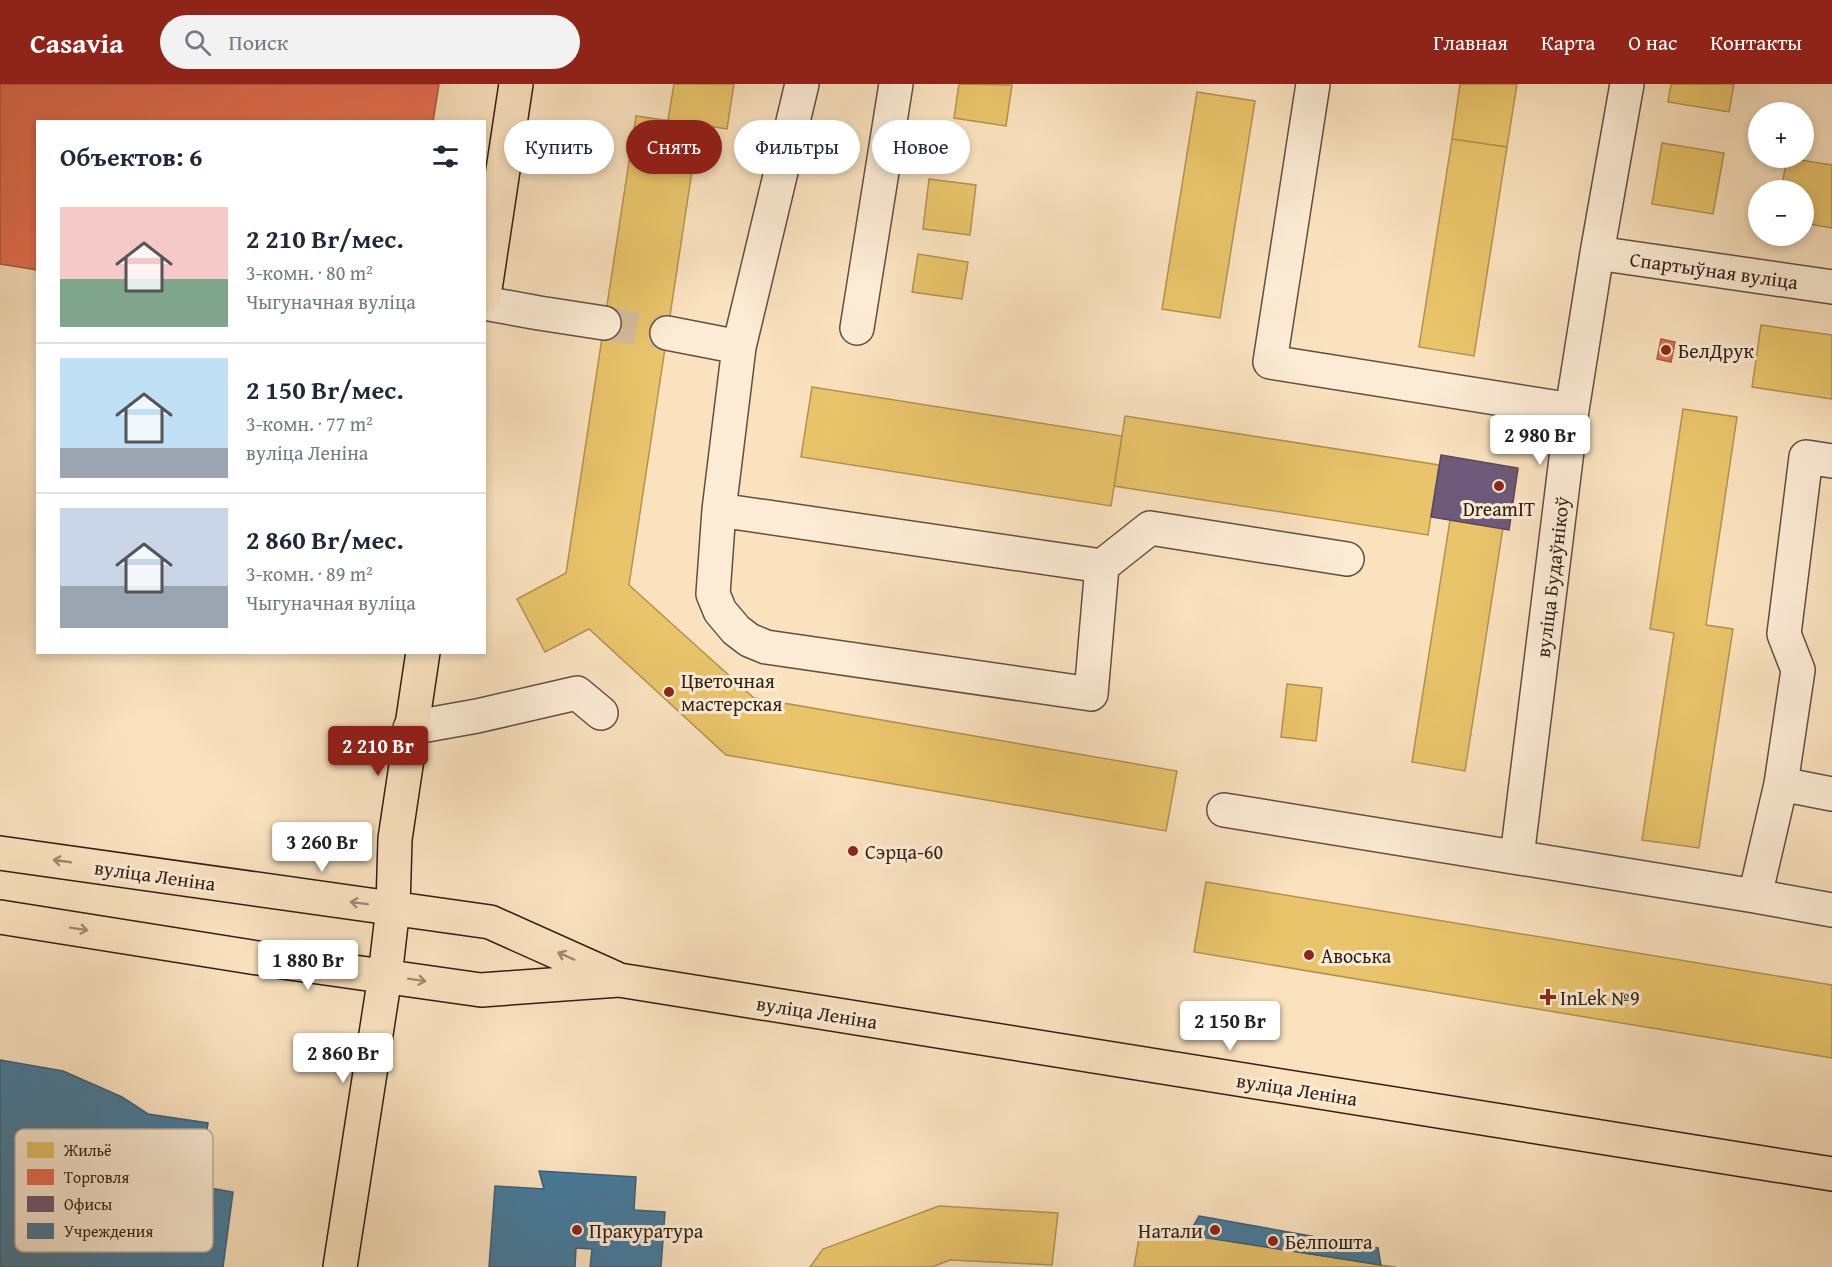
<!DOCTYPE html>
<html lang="ru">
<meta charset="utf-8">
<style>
:root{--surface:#fff;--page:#f2f2f3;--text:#1f2937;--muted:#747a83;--line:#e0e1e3;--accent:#8f2418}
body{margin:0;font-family:"Gentium Book Plus",serif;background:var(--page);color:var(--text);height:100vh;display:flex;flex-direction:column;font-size:22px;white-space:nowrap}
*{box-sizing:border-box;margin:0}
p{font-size:20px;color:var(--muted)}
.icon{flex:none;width:33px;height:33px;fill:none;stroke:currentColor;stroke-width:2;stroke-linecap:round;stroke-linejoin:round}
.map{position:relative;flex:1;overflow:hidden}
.panel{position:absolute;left:36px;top:36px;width:450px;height:534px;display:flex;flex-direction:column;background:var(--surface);border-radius:0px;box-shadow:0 3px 9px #0003}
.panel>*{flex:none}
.banner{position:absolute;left:504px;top:36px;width:570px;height:54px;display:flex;gap:12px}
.buttons{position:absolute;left:1748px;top:18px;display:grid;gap:12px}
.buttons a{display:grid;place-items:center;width:66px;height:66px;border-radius:50%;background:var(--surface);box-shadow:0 3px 9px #0003;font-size:30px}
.price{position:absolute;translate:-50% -51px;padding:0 14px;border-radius:6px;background:#fff;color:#222;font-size:20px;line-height:39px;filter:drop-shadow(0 2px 3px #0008)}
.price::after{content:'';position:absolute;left:50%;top:36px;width:18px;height:14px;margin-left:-9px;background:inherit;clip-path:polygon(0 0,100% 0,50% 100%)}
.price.current{background:var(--accent);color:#fff}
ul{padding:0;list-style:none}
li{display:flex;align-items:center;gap:18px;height:150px;padding:0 24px}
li+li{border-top:2px solid var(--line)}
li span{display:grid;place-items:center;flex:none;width:168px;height:120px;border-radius:0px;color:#555}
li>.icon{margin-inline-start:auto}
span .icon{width:72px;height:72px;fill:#fffc;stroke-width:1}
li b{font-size:26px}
h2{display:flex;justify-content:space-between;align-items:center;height:72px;padding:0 24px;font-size:26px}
.chip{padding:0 21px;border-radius:27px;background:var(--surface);box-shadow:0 3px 9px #0003;font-size:21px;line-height:54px}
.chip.current{background:var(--accent);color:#fff}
header{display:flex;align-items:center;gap:36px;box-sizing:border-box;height:84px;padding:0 30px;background:var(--accent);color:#fff}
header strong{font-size:28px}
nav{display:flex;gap:33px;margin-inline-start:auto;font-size:21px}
.search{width:420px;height:54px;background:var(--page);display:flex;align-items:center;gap:15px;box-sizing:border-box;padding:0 21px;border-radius:33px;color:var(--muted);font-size:22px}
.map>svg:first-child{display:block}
</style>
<header>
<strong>Casavia</strong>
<div class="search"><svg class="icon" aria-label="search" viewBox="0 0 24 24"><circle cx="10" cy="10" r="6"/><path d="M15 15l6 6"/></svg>Поиск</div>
<nav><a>Главная</a><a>Карта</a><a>О нас</a><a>Контакты</a></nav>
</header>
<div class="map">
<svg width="1832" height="1183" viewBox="0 0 1832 1183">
<rect width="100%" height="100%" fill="#fae2bf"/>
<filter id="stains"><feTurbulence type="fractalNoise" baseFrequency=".00333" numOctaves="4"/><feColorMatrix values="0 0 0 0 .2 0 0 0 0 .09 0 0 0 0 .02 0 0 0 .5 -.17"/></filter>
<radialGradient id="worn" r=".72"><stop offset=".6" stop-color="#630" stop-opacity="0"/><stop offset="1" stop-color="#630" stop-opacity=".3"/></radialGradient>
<path fill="#e9c46a" stroke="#b29250" stroke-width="1.5" d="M674 0H734L727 45 668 36Z
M959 0 1012 1 1006 42 954 34Z
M1460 0H1517L1507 63 1452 55Z
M1671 0H1734L1729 28 1668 18Z
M1197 8 1255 17 1220 234 1162 225Z
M636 32 699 41 629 501 754 614 1177 687 1166 747 726 671 589 545 545 568 517 515 566 489Z
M1452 55 1507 63 1474 272 1419 263Z
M1662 59 1724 69 1713 130 1652 120Z
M1787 74 1832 81V144L1803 139V106H1781Z
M929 95 976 101 970 151 923 145Z
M918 170 968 178 962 215 912 208Z
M1761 241 1832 251V315L1752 303Z
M812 303 1122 352 1111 422 801 373Z
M1683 325 1737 333 1706 541 1733 545 1699 764 1642 756 1674 549 1650 545Z
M1125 332 1439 381 1428 451 1114 402Z
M1450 436 1503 444 1465 687 1412 678Z
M1287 600 1322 604 1316 657 1281 653Z
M1206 798 1832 901V974L1194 868Z
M939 1122 1058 1129 1052 1181 950 1176 932 1183H810L823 1165Z
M1141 1143 1381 1181 1396 1183H1134Z"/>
<path fill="#e76f51" stroke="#b0573f" stroke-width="1.5" d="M0 0H439L433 38H38V186L0 180Z
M1661 255 1675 258 1671 278 1657 275Z"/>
<path fill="#6d597a" stroke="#5b475c" stroke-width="1.5" d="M1441 371 1518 384 1509 446 1431 433Z"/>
<path fill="#457b9d" stroke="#3f5f74" stroke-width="1.5" d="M0 976 63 987 122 1013 148 1030 208 1039 199 1102 233 1108 223 1183H0Z
M539 1087 636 1093 634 1126 665 1128 661 1183H590L592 1165 576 1164 575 1183H489L495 1102 544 1105Z
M1199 1132 1378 1164 1381 1181 1188 1151Z"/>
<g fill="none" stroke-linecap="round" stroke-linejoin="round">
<path stroke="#d2bb9d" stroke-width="33" stroke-dasharray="33 16" stroke-linecap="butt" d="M604 239 667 249"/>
<g stroke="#634f40" stroke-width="36">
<path id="minor" d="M1313 0 1270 278 1572 326
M1597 169 1832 203
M484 219 539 229 604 239
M857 244 896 0
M667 249 739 263
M719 426 1102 482 1091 610 766 563 749 556 736 546 720 527 713 510 719 426 739 263 802 0
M1102 482 1150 444 1347 475
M410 644 477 632 577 609 601 629
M1781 700 1798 586 1784 550 1806 373 1832 377
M1224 726 1755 812 1781 700 1832 710
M1517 773 1572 326 1597 169 1627 0
M1755 812 1832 826"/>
</g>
<g stroke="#311e15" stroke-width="36">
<path id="major" d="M484 212 516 0
M0 769 490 838 615 894
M0 833 283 878 481 906 619 896 1832 1090
M340 1183 385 892 393 823 395 755 423 568"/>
</g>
<use href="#minor" stroke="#fcecd5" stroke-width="33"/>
<use href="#major" stroke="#fae2bf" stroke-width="33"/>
</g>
<defs><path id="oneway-shaft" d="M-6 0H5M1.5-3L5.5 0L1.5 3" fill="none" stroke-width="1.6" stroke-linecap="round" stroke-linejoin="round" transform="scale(1.5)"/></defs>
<g stroke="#a08a72">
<use href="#oneway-shaft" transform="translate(62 777) rotate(-172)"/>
<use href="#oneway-shaft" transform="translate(359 819) rotate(-173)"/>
<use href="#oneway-shaft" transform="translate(79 845) rotate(9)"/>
<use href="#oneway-shaft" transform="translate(566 872) rotate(-156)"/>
<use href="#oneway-shaft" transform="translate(417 896) rotate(9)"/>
</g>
<g fill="#8f2418" stroke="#fcecd5" stroke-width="2">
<circle cx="1666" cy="266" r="6"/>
<circle cx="1499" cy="402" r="6"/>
<circle cx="669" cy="608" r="6"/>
<circle cx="853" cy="767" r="6"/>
<circle cx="1309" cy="871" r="6"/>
<path d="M1545 904h6v6h6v6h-6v6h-6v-6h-6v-6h6z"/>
<circle cx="577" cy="1146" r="6"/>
<circle cx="1215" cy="1146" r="6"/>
<circle cx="1273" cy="1157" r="6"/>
</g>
<g text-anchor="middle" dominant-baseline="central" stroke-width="6" stroke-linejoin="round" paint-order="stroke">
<g font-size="20" fill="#311e15" stroke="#fcecd5">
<text transform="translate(1714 186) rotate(8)">Спартыўная вуліца</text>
<text transform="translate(1552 493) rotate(-83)">вуліца Будаўнікоў</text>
<text transform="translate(155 791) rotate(8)">вуліца Леніна</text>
<text transform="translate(817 928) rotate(9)">вуліца Леніна</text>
<text transform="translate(1297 1005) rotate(9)">вуліца Леніна</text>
</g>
<g font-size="20" fill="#311e15" stroke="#fcecd5" text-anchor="start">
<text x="1678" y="266">БелДрук</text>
<text x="1499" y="424" text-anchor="middle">DreamIT</text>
<text x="681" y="596">Цветочная<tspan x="681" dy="23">мастерская</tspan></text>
<text x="865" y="767">Сэрца-60</text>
<text x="1321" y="871">Авоська</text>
<text x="1560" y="913">InLek №9</text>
<text x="589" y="1146">Пракуратура</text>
<text x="1203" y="1146" text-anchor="end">Натали</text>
<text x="1285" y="1157">Белпошта</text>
</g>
</g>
<rect x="15" y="1045" width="198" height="123" rx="9" fill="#fcecd5" stroke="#bfae9b" stroke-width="1.5"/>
<rect x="27" y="1058" width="27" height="16" fill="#e9c46a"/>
<rect x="27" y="1085" width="27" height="16" fill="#e76f51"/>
<rect x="27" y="1112" width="27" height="16" fill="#6d597a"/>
<rect x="27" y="1139" width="27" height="16" fill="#457b9d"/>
<g font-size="16" fill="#311e15">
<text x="64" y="1072">Жильё</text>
<text x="64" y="1099">Торговля</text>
<text x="64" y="1126">Офисы</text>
<text x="64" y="1153">Учреждения</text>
</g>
<rect width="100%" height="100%" filter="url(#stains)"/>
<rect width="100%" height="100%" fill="url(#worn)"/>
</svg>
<div class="buttons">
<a>+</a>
<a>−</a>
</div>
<b class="price" style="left:1540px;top:382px">2 980 Br</b>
<b class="price current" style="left:378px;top:693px">2 210 Br</b>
<b class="price" style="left:322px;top:789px">3 260 Br</b>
<b class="price" style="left:308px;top:907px">1 880 Br</b>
<b class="price" style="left:1230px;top:968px">2 150 Br</b>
<b class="price" style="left:343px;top:1000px">2 860 Br</b>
<div class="banner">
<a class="chip">Купить</a>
<a class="chip current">Снять</a>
<a class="chip">Фильтры</a>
<a class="chip">Новое</a>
</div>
<section class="panel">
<h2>Объектов: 6<svg class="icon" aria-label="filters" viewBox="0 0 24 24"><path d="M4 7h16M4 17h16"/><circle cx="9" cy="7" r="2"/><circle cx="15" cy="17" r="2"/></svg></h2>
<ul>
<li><span style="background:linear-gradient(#f6c9c9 60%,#7fa58c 0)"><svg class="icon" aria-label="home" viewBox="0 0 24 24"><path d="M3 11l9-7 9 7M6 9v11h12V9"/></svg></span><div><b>2 210 Br/мес.</b><p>3-комн. · 80 m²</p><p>Чыгуначная вуліца</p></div></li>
<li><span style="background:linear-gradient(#bfe0f5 75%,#9aa5b1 0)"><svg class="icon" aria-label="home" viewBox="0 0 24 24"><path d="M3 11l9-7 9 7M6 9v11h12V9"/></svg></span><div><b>2 150 Br/мес.</b><p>3-комн. · 77 m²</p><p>вуліца Леніна</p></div></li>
<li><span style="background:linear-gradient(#c9d6e8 65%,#9aa5b1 0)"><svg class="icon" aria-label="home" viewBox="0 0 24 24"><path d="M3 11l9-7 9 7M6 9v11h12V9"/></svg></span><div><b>2 860 Br/мес.</b><p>3-комн. · 89 m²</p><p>Чыгуначная вуліца</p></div></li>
</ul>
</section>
</div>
